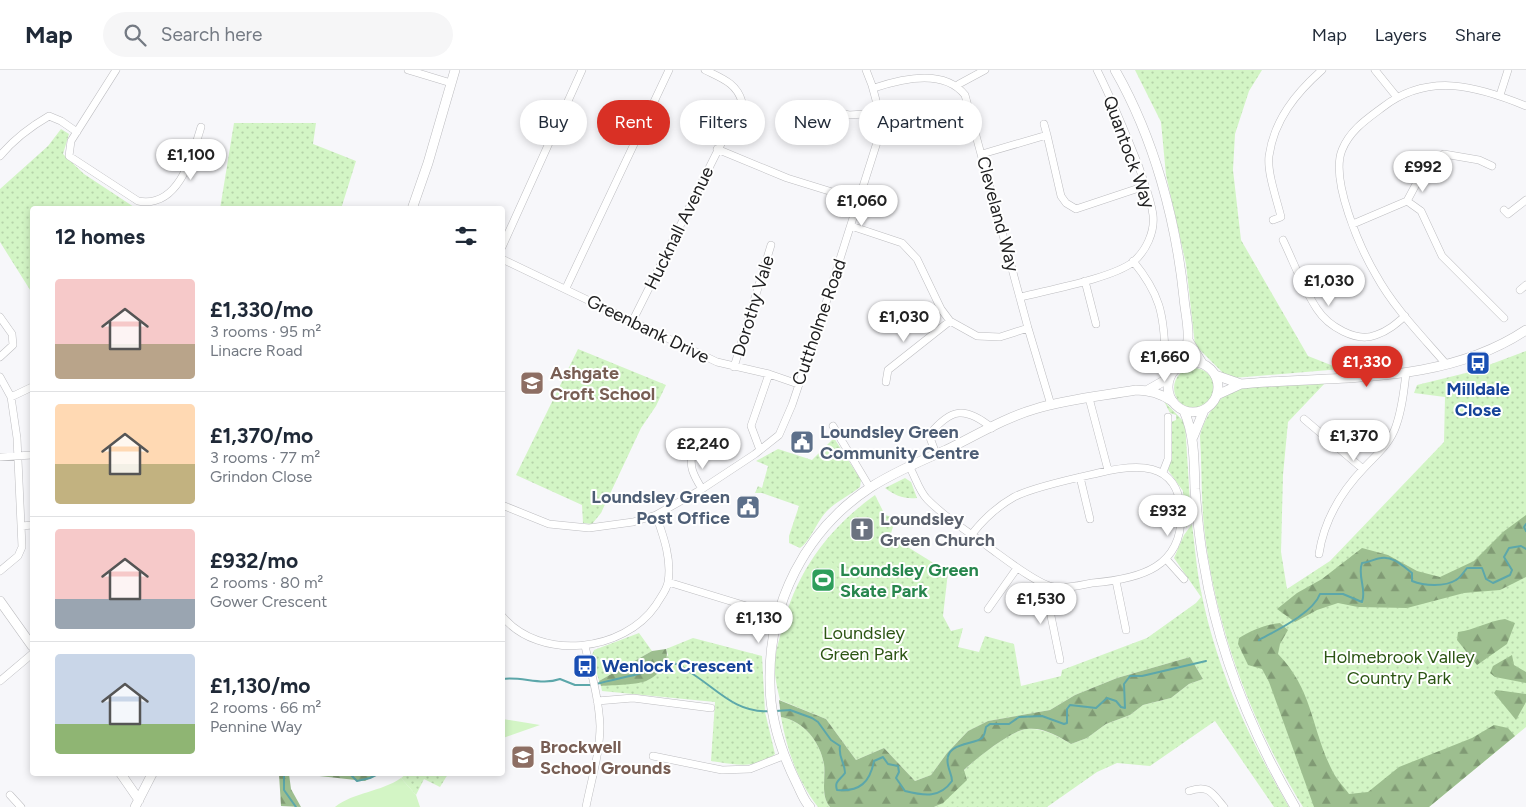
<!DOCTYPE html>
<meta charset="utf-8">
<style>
:root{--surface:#fff;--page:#f6f6f7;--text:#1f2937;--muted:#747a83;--line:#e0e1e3;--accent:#d93025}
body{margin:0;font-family:Figtree,sans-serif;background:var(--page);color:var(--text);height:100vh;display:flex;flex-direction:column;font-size:19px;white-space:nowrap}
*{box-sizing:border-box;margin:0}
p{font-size:16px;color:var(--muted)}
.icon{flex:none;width:28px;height:28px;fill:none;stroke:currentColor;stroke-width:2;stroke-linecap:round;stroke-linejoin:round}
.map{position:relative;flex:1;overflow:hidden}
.drawer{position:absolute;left:30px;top:136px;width:475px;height:570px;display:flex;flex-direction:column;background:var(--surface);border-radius:5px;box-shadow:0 2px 8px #0003}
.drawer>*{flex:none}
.guide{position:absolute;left:520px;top:30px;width:475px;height:45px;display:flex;gap:10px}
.price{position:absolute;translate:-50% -42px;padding:0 11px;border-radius:18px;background:#fff;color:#222;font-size:16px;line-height:32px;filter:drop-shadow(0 1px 2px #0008)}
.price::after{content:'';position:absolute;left:50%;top:30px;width:15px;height:11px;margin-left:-8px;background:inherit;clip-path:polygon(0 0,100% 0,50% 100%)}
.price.current{background:var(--accent);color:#fff}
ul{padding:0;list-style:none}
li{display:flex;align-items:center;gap:15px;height:125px;padding:0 25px}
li+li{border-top:1px solid var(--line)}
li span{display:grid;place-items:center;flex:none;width:140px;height:100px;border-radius:5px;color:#555}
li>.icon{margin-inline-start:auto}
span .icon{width:60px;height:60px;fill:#fffc;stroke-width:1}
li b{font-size:21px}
h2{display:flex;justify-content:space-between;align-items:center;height:60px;padding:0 25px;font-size:21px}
.tag{padding:0 18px;border-radius:22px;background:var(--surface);box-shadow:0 2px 8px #0003;font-size:18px;line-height:45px}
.tag.current{background:var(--accent);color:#fff}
header{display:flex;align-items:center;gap:30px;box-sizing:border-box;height:70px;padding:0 25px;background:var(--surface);border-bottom:1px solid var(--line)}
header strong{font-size:24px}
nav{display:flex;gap:28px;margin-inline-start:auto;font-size:18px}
.search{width:350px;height:45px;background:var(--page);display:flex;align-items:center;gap:12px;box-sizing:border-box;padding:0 18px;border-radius:28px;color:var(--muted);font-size:19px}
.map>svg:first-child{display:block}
</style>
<header>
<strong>Map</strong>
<div class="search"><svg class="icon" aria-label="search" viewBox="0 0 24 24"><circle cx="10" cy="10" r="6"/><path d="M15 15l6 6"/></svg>Search here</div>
<nav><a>Map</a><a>Layers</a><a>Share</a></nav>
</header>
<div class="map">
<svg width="1526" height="737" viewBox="0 0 1526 737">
<defs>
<pattern id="green-dots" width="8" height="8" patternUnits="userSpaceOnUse" patternTransform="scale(1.25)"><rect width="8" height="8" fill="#d3f5c5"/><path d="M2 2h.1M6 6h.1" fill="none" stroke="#b5d2a9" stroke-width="1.8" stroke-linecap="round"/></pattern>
<pattern id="forest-firs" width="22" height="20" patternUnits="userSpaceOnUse" patternTransform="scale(1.25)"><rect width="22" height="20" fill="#9dbe8f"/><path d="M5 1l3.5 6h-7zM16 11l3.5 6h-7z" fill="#809a74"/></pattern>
</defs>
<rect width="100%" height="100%" fill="#f7f7fa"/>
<path fill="url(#green-dots)" d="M1135 0H1262L1249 21 1235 64 1233 100 1241 170 1308 286 1341 299 1233 308 1223 303 1195 275 1186 194 1166 105 1161 52Z
M234 53H316L313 74 356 91 341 139H220Z
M61 59 69 64 63 84 84 104 137 139H32V223L0 172V119L48 76Z
M578 279 666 315 656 336 641 358 601 443 592 454 583 453 582 435 516 405Z
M1526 281V657L1429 737H1303C1251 652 1215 557 1204 457 1201 427 1202 396 1200 366 1203 351 1214 333 1227 324 1244 312 1303 314 1326 312L1288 352 1283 405 1281 482 1287 519 1330 491 1444 372 1445 327 1414 323 1417 315 1470 302Z
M1174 318a20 20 0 1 1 40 0a20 20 0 1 1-40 0Z
M1164 331 1185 353 1191 448 1186 458 1183 421 1168 400 1171 386V352L1176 350V345L1170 343Z
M834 368 861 410 860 417C850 425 837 431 828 440 817 450 811 471 800 478L789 473V466L799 436 762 423H755L758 416 762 418 768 396 756 391 778 379 812 390Z
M905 408 911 412 917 428C903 429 896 426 885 418Z
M875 425 885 445 896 448 890 466 948 502 943 546 951 561 963 558 958 577 979 582 985 566 1014 574 1021 616 1061 606 1062 600 1147 568 1196 533 1201 527 1174 488 1184 465 1192 454C1195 478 1197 503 1202 526 1218 603 1250 670 1289 737H1274L1215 651 1150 696 1117 693 1097 702 1047 737H934C949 731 954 714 963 702 971 691 1014 659 1027 659 1044 658 1058 666 1071 674L1087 668 1106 654 1130 645 1143 635 1171 628 1189 614 1203 609 1190 587 1117 608 1075 625 1050 640 988 651 968 661 947 683 931 705 915 711 884 678 856 690 826 649 780 630C778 622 776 613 775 604 773 589 778 574 782 559 796 502 828 459 875 425Z
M639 563 652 581 599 611 592 585 594 580Z
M693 568 762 586 765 642 775 684C759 700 731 694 711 691L715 632 602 621 601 616 648 610 668 585 666 579Z
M781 647C804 651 820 672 824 694 826 708 820 725 830 737H818C797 710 787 680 781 647Z
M406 704H448L440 717 424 709 416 725 401 708Z"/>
<path fill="url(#forest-firs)" d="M1526 445V507L1500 520 1464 523 1407 538 1358 537 1338 533 1317 540 1295 552 1277 539 1297 523 1322 509 1362 478 1388 485 1417 501 1440 507 1474 491 1503 462Z
M1505 549 1515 553 1507 574 1477 595 1457 570 1458 562C1474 560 1489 551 1505 549Z
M1280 553 1288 560 1280 574 1278 584C1314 621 1311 660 1333 702 1337 710 1344 717 1349 724L1368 722 1399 697 1472 668 1494 655 1508 658 1515 666 1429 737H1314L1269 612 1262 599 1248 595 1238 574 1239 568C1253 560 1264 555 1280 553Z
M666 579C670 591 660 605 648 610 639 615 613 615 601 616L599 611 652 581Z
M1512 585 1514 595 1526 602V613L1495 607 1490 603 1493 596Z
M1190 587 1203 609 1189 614 1171 628 1143 635 1130 645 1106 654 1087 668 1071 674C1058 666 1043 657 1027 659 1011 660 976 689 964 700L967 710 943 733 934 737H830C820 725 826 708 824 694 820 672 804 651 781 647L779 630 826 649 856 690 884 678 915 711 931 705 947 683 968 661 988 651 1050 640 1075 625 1117 608Z
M1496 620 1526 624V632L1516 650 1494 623Z
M279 704H289L291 719 301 737 281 736Z
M301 704H378L365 711Z"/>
<path fill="#d3f5c5" d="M830 490 842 502 831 512 828 529 810 526 812 508Z
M503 649 540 655 503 668Z
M401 708 416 725 420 737H335C354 722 381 722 401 708Z"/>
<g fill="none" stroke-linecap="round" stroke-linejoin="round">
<path stroke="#5ca7aa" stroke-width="2" d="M1526 454 1524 457 1526 461
M1259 570C1277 560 1313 543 1320 524H1343L1362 532C1367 519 1357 506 1362 493 1370 492 1374 489 1381 488 1393 486 1403 496 1412 503V511C1424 516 1445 517 1456 510 1460 508 1464 502 1467 498H1482L1486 509 1493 513 1510 505 1512 500 1504 487 1509 478 1521 476 1526 479
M502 609C522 606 541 616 560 609L575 615H592
M596 614C611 610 627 607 642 603 650 600 662 592 671 593 677 593 683 597 688 601 714 616 735 644 769 641
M776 641 790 640 812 648 818 652 831 670 840 676C838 687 845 693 845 703 840 710 834 711 837 720 860 722 870 712 874 691L883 687 888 694 898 696 899 702 896 708 905 721C925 726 940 728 952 711 952 705 949 701 948 695 943 672 974 675 982 668 985 665 985 661 986 657L990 654H1009L1019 647 1042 646 1064 654 1067 653V639L1070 635 1096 638 1107 628 1116 631 1121 637 1125 638 1124 614 1130 606H1142L1206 591
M284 704V720L296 737
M350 704 357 711 370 708 378 704"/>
<g stroke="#bdbdc0" stroke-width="8">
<path id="minor" d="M116 0 71 71 69 86 138 131C178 139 192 87 201 57
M408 0 451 13
M1375 0 1396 26
M959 14 985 0
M874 18C907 7 945 0 965 25L1028 258 1051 335
M1500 25 1508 0
M819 38 849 45 880 43
M1044 54 1047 65
M717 79 787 108 858 130
M982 84 1047 65 1061 126 1066 133 1076 139 1145 116
M0 86C14 69 30 57 49 46L61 51 77 62
M1407 131 1421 141 1442 186 1504 248
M1504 140 1508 144 1526 130
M1273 150 1281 147C1277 130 1267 103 1269 86 1274 50 1296 23 1322 0
M1353 154 1407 131 1429 90 1444 84 1479 90 1492 96
M851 156 902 173 917 189 941 239 950 251 977 266 1000 267 1028 258
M1283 170C1294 193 1303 218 1317 239 1328 256 1356 273 1376 265 1388 261 1396 254 1405 246
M502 177 582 0
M502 189 717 292 769 304 798 314
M1133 191C1160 224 1164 244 1165 284
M1085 211 1096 254
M566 218 669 0
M1520 220 1526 215
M1021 227C1048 220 1113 208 1133 192 1146 181 1155 162 1153 145 1151 129 1144 113 1139 97 1126 64 1113 32 1097 0
M0 247 12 264 13 275 0 287
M633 250 742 32C737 13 721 8 705 0
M1446 294C1422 266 1394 238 1376 205 1360 178 1330 110 1342 80 1350 60 1367 49 1383 37 1429 2 1477 16 1526 36
M734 297 771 175
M0 307 11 327 17 368 22 477 18 486 0 501
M886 312 888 300 950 251
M11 327 32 317
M1089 328 1108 400
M1304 349 1363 399
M833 356 870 418
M760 380 751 356 769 304
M693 381C688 396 694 406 702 419
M936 384 929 365C951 338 965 336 992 358
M0 387 32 385
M909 396C915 406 919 421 927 429 945 448 969 462 990 478 1004 488 1038 515 1054 517 1066 519 1081 515 1092 513 1140 509 1184 498 1181 440 1177 390 1136 394 1098 403 1076 408 1033 417 1014 427 998 436 983 450 972 464
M1163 402 1168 389V347
M1080 407 1090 449
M502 435 549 454 589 458 633 452 656 445 702 419 755 384 779 365 792 335 819 255 879 66C880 42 876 22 866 0
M22 456 32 455
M1319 484C1324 450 1340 423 1364 398 1376 385 1390 374 1396 356 1402 339 1404 321 1406 303
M1166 489 1184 509
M1116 511 1126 560
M668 512 776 545
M1054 517 1051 546 1060 590
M988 539 1017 498
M502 546C540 592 624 582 656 535 660 528 667 520 668 512 672 489 663 465 656 445
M585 576C591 602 599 629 600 656 600 683 591 711 586 737
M0 611 32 584
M597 631 633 628 711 638
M653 686 722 700 750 699 783 686
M1189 721C1209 714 1212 723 1224 737
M10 725 21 737"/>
</g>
<g stroke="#bdbdc0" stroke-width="10">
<path id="tertiary" d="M412 139 428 93 455 0
M1215 305 1241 314
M1148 320 1169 308
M1217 325 1241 314C1337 305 1442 316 1526 260
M0 531 32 576
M121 704 139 730
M135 737 152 704
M810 737C804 731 801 722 797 714 781 682 770 649 770 613 768 534 805 460 871 417 895 402 920 391 946 380 975 366 1004 348 1035 339 1068 329 1102 326 1136 320 1150 320 1160 323 1172 331"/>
</g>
<g stroke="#bdbdc0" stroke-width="10">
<path id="secondary" d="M1115 0C1154 68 1176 150 1184 228 1185 241 1189 256 1188 269 1188 279 1182 289 1177 297
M1188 270 1202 293
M1168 317a25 25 0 1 1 50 0a25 25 0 1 1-50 0Z
M1184 341C1195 366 1194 392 1195 419 1197 444 1199 469 1204 494 1218 580 1251 662 1295 737
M1193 367 1204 340"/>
</g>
<use href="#minor" stroke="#fff" stroke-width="7"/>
<use href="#tertiary" stroke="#fff" stroke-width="9"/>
<use href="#secondary" stroke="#fff" stroke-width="9"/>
</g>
<defs>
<g id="bus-square" transform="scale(1.25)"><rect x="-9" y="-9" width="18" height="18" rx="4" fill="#1a4fb4" stroke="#fff"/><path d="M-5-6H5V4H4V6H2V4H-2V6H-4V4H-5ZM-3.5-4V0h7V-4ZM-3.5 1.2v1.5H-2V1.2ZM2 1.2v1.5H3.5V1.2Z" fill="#fff"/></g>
<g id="school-square" transform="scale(1.25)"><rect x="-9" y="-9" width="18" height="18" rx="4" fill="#8d6e63" stroke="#fff"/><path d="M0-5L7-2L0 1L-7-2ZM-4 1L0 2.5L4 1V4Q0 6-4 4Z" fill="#fff"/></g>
<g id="civic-square" transform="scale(1.25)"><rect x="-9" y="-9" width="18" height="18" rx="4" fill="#5c6f8a" stroke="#fff"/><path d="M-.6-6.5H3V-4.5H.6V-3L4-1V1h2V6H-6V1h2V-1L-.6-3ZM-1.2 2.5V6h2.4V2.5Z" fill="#fff"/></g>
<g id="church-square" transform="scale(1.25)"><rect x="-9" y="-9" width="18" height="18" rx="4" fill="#6b7280" stroke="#fff"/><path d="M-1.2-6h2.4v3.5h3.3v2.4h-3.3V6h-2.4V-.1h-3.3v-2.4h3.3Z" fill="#fff"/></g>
<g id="stadium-square" transform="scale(1.25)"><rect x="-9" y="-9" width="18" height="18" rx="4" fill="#2e9e5b" stroke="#fff"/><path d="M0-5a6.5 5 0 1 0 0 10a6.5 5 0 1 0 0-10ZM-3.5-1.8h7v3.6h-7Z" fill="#fff"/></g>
</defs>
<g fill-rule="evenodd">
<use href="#bus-square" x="1478" y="293"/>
<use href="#school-square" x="532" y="313"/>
<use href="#civic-square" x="802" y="372"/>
<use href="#civic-square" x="748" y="437"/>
<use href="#church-square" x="862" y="459"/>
<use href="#stadium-square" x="823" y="510"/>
<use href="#bus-square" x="585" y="596"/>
<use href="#school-square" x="523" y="687"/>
</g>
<g text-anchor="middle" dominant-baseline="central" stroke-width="4" stroke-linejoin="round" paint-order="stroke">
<g font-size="18" fill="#212122" stroke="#fff">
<text transform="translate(1129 82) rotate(70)">Quantock Way</text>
<text transform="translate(998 144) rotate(75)">Cleveland Way</text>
<text transform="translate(679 158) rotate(-64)">Hucknall Avenue</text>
<text transform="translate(753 236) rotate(-73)">Dorothy Vale</text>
<text transform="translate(819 252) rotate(-71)">Cuttholme Road</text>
<text transform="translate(648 259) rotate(26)">Greenbank Drive</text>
</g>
<g font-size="18" font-weight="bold" fill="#785e54" stroke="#fff" text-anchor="start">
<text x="550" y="303">Ashgate<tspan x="550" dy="21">Croft School</tspan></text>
<text x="540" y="677">Brockwell<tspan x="540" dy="21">School Grounds</tspan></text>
</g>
<g font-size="18" font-weight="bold" fill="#164399" stroke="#fff">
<text x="1478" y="319">Milldale<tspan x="1478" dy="21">Close</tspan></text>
<text x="602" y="596" text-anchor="start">Wenlock Crescent</text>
</g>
<g font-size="18" font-weight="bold" fill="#4e5e75" stroke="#fff" text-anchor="start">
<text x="820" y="362">Loundsley Green<tspan x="820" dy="21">Community Centre</tspan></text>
<text x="730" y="427" text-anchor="end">Loundsley Green<tspan x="730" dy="21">Post Office</tspan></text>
</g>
<g font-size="18" font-weight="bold" fill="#5b616d" stroke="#fff" text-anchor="start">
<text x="880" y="449">Loundsley<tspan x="880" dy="21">Green Church</tspan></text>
</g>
<g font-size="18" font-weight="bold" fill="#27864d" stroke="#fff" text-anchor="start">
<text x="840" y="500">Loundsley Green<tspan x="840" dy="21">Skate Park</tspan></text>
</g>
<g font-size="18" fill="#2c5514" stroke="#fff">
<text x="864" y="563">Loundsley<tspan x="864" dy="21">Green Park</tspan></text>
<text x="1399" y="587">Holmebrook Valley<tspan x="1399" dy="21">Country Park</tspan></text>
</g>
</g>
</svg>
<b class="price" style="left:191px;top:111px">£1,100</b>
<b class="price" style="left:1423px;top:123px">£992</b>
<b class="price" style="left:862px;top:157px">£1,060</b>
<b class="price" style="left:1329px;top:237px">£1,030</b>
<b class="price" style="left:904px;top:273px">£1,030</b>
<b class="price" style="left:1165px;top:313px">£1,660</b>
<b class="price current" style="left:1367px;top:318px">£1,330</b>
<b class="price" style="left:1354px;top:392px">£1,370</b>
<b class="price" style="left:703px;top:400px">£2,240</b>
<b class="price" style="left:1168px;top:467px">£932</b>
<b class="price" style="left:1041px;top:555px">£1,530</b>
<b class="price" style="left:759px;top:574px">£1,130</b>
<div class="guide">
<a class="tag">Buy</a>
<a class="tag current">Rent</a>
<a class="tag">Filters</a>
<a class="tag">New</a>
<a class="tag">Apartment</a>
</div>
<section class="drawer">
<h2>12 homes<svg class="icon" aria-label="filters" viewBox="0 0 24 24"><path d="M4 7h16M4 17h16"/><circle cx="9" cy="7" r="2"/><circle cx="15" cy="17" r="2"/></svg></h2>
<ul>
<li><span style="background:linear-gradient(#f6c9c9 65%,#b9a48a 0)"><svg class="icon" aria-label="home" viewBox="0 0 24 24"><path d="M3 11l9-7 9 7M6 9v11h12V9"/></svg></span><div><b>£1,330/mo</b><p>3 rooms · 95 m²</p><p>Linacre Road</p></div></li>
<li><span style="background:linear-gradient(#ffd9b3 60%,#c2b280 0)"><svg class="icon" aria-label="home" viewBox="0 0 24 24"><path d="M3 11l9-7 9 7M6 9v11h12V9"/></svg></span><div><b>£1,370/mo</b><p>3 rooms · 77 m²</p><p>Grindon Close</p></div></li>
<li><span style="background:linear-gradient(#f6c9c9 70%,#9aa5b1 0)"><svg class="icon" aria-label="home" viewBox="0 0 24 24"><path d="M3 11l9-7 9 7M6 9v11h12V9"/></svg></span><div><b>£932/mo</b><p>2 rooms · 80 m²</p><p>Gower Crescent</p></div></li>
<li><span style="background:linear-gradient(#c9d6e8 70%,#8fb573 0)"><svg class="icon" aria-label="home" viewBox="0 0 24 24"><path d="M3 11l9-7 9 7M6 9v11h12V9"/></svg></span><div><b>£1,130/mo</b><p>2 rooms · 66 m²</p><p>Pennine Way</p></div></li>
</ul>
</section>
</div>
